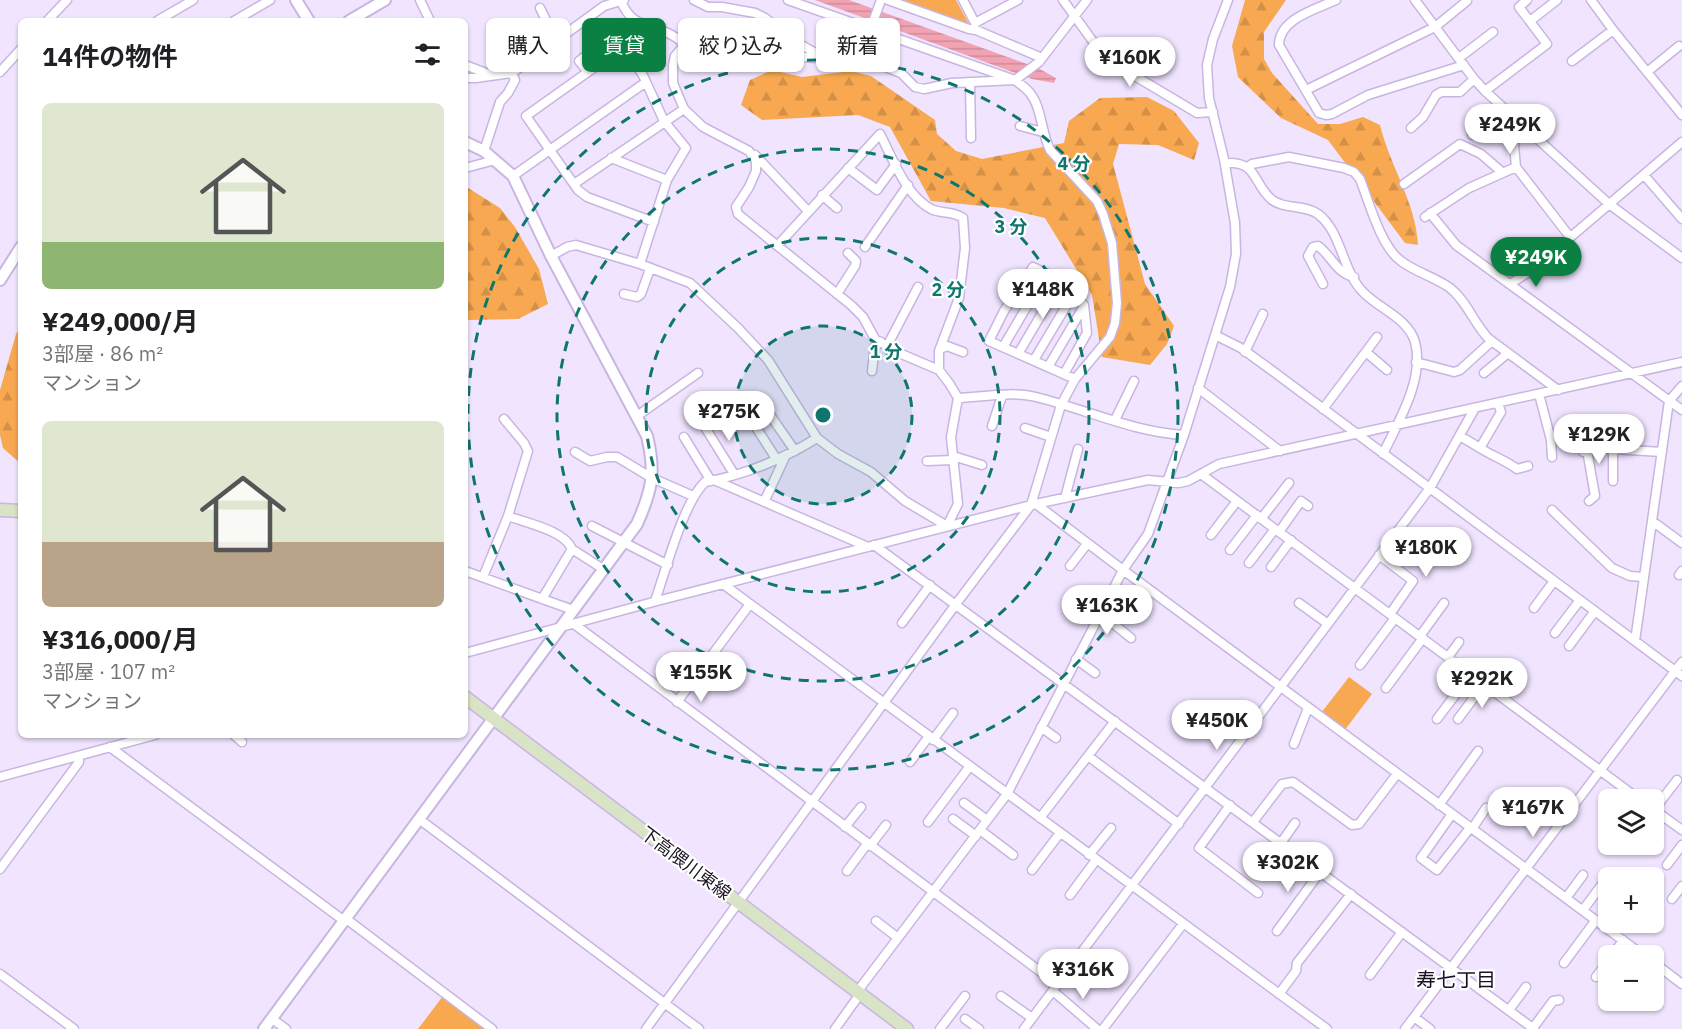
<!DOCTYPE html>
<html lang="ja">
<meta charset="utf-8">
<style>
:root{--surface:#fff;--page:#f6f6f6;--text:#202124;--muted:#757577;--accent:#0b8043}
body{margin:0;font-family:"IBM Plex Sans","Noto Sans JP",sans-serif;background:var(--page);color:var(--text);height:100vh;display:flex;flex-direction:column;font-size:22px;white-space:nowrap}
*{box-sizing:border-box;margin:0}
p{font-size:20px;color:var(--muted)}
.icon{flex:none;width:33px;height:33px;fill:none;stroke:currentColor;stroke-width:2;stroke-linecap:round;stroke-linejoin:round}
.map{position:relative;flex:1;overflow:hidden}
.details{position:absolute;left:18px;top:18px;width:450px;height:720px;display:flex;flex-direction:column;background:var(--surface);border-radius:9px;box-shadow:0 2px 4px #0004}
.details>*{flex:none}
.top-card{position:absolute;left:486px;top:18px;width:570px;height:54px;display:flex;gap:12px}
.buttons{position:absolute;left:1598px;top:789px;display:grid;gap:12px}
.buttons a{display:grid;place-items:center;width:66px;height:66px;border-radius:9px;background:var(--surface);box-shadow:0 2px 4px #0004;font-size:30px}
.price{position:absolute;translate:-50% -51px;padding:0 14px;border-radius:21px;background:#fff;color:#222;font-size:20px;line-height:39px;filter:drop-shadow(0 2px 3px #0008)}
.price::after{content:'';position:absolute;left:50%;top:36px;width:18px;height:14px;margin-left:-9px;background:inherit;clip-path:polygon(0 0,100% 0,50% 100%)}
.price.on{background:var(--accent);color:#fff}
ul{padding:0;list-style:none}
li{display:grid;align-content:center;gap:12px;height:318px;padding:0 24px}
li span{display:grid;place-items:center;height:186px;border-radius:9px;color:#555}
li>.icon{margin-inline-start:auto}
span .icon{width:108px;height:108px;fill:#fffc;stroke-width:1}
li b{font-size:26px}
h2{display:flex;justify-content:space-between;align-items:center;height:72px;padding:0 24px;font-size:26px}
.chip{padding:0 21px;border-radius:9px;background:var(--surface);box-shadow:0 2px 4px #0004;font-size:21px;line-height:54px}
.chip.on{background:var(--accent);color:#fff}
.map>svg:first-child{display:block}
</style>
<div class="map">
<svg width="1682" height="1029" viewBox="0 0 1682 1029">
<defs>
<pattern id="forest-firs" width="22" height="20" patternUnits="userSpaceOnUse" patternTransform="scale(1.5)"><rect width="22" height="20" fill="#f7a850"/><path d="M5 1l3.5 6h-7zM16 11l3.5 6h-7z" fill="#d39046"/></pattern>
<pattern id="water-rules" width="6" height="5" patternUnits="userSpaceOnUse" patternTransform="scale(1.5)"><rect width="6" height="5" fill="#f2a3b3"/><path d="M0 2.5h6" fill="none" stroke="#cf8b9a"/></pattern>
</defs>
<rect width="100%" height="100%" fill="#f0e4ff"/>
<path fill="url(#forest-firs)" d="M1245 0H1286L1264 32V59L1272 73 1318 124H1340L1363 117 1380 125C1390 166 1416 203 1418 245L1405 243 1328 140 1281 118 1238 77 1232 46Z
M772 70 802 77 851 71 871 76 935 120 937 134 956 151 982 159 1064 143 1069 121 1100 98 1147 97 1174 111 1199 143 1194 160 1158 145 1119 144 1113 164 1145 284 1174 326 1167 344 1150 365 1102 357 1092 295 1045 218 1004 208 931 201 890 127 858 115 762 120 741 105 750 80Z
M465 186 500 208 515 227 539 269 548 304 518 319 465 320Z
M21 327V464L3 448 0 435V390L16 334Z"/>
<path fill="#f7a850" d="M903 0H956L970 26Z
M1349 677 1372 694 1344 731 1321 713Z
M443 996 488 1029H418Z"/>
<path fill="url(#water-rules)" d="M815 0H849L1038 68 1056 78 1054 83 1032 79Z"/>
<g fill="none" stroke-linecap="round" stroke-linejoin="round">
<g stroke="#c9b5e1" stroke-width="11">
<path id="minor" d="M420 0 430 21
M694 0 708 7H722L755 13 765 18 796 42 819 55 859 60 888 68 901 73 915 87 924 89 952 83 1015 80 1039 62 1087 0
M888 0 969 29 976 30 1042 58
M963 0 975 23 1018 0
M1063 0 1107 61 1125 70 1197 113 1213 112
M1336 0C1316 9 1279 19 1279 45L1319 113 1326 115 1332 114 1368 95 1464 65
M1415 0 1474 79 1485 91 1609 204 1682 258
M1591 0 1613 30 1682 115
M621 1C631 26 647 24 668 33 674 36 680 40 685 44
M540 8 557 42
M47 21 67 0
M157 21 193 0
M234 21 270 0
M1530 21 1557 0
M584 57 579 61 588 72
M1459 58 1493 32
M859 60 881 0
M1572 61 1613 30
M465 65 491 75
M0 72 21 49
M1647 72 1679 46
M465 78H476L512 73 604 6 624 0
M646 82C640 67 631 59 616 52L526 116 578 190 587 197 654 222
M970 82 971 138
M1306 90 1435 27 1467 1
M1485 91 1547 44 1519 7 1527 0
M1020 126 1043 132
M1411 128 1423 117 1436 95 1441 92H1460L1474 79
M1472 135 1498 103
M484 151 500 102 508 93 515 80 512 73
M755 155 808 211
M611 158 667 180
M1225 163C1258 161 1252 182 1271 199 1284 210 1304 204 1318 214 1342 232 1342 271 1363 292 1379 309 1408 318 1415 342 1425 379 1398 422 1383 454
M1248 167 1252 164 1289 157 1344 168 1354 172 1360 179C1369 202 1381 247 1401 261 1415 272 1435 277 1450 288 1467 301 1474 324 1489 339L1558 390
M1516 167 1514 145 1519 121
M465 168 495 160
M848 168 877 190 896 164
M1644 175 1682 219
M513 176 646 82 664 121 686 148 667 180 640 264
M574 184 684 109
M1404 184 1460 144 1481 154 1503 173
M822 195 837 208
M1430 213 1456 245 1682 410
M1425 217 1469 188 1516 167 1570 237
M778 245 880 134C893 159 906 196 931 209 942 214 954 211 963 218L965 248 959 298 939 351V370
M865 247 908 185
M551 256 567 247 576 245 640 264 690 283 738 328 768 360 817 438 838 454 871 472 905 501 947 526 958 504 951 437 958 398 949 383 939 370 899 353 875 339 863 317 851 305 738 214 736 207 749 187 756 171V161L749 151 703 127 684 109 673 83V65L675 56 696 31 704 28 741 30 775 51 784 55 814 58 819 55
M1323 284 1308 256 1313 247 1318 246C1332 256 1336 273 1354 277
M1510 284 1532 270 1682 142
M624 294 637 297 641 294 650 269
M837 294 855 266 856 261 848 253
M1215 335 1241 348 1274 372 1682 676
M887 346 918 287
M1003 347 1046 274
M940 349 947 346 963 352
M1245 352 1263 314
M1366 352 1387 370
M1018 354 1061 281
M1034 360 1074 293
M1416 362 1454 372 1460 370 1492 341
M1048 367 1084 306
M872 371 875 346 881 342
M1484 373 1508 353
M1064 374 1087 333 1084 305 1064 282 1033 267 1004 311 989 341 1075 379
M1198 388 1280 451
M1539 394 1551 440 1552 457
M958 398C981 397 1013 391 1036 397 1085 409 1133 432 1184 435
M1323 409 1377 337
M745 410 777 460
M768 412 795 451
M637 416 698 373
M504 419 524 443 528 451 508 516
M1115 420 1134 381
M703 424 734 474
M992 426 1002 396
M1025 428 1051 437
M1460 436 1480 448 1501 412 1498 403
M684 437 711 481
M1480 448C1492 456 1505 460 1517 469L1528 466
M1613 449V481
M1587 450 1595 496 1589 501
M575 452 590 461 607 457H617L652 478 693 496
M1583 452 1596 448 1662 452
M953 456 982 465
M927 461 953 460
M1201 474 1640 800
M714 480 868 547
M1065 498 1078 449
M764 502 786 455
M1036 504 1123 570 1644 956
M1552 510 1612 568 1630 576 1644 577
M1261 519 1289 483
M1652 521 1682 543
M592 526 668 565
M1279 532 1301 501 1308 506
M1211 535 1237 501
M874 545 1534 1029
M1230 550 1257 515
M1379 555 1413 581 1390 614
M1249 563 1275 529
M1070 566 1087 544
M1271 567 1291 540
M465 571 573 610
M1679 575 1682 571
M483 577 508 516C526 523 564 530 572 549
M723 584 1327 1029
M542 599 572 549 603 569
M655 601C666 570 683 503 705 482 744 475 783 459 817 438
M1299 603 1328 624
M1534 608 1554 581
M1100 613 1131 638
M902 623 930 585
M574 624 1057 984
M1555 633 1580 600
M1420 636 1444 603
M1635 641 1669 401 1682 386
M1569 646 1595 611
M465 653 657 601 1031 505 1148 480 1179 483 1188 481 1219 464 1682 362
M1448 657 1459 642
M1076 659 1095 673
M1360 665 1395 618
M1386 688 1423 638
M677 702 750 604
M1437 719 1471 674
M1458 719 1484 684
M1041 727 1056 738
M234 735 242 742
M933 740 953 713
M1294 744 1308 708
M110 747 343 920
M1088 756 1179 824
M910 762 929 736
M0 777 155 735
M964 803 987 820
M1230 805 1199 848 1258 893
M1439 805 1478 751
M1653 809 1682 830
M1653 811 1677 780
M1452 814 1421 858 1437 870 1470 828
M1040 818 1115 721
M419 819 699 1029
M953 819 976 836
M928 822 970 766
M1253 822 1282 784 1293 782 1352 825 1359 824 1397 774
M845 827 861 807
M1472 829 1486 808
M980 830 1013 855
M1281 843 1295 823
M870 846 886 825
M1089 855 1111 828
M1667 865 1682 845
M0 869 79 762V756
M1032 870 1060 833
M847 871 867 844
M1070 895 1096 860
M1566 898 1583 875
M1672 899 1682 886
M1583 910 1606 879
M345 918 492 1029
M876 921 898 938
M1277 931 1320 872
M1615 934 1624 922
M1612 956 1623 940
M1653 962 1682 984
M1564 963 1596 920
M0 974 74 1029
M1370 975 1402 932
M1596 977 1608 961
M1053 991 1097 1029
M857 992 1007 794 1123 570 1148 534 1184 435 1230 287 1236 254 1235 223 1224 159 1209 98 1207 65 1213 39 1228 0
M1279 994 1296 971 1297 963 1351 894
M1001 996 1032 1018
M1509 1010 1526 987
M1414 1017 1430 1029
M271 1018 286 1029
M965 1019 979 1029
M1533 1028 1553 1001 1559 1000
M646 1029 956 604 1031 505 1061 405 1075 379 1110 337 1115 323 1117 303 1112 243 1103 214 1097 201 1050 150C1041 132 1042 108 1030 93 1026 88 1020 84 1015 80L788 0
M835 1029 860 994
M940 1029 965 996
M1024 1029 1430 488 1475 408
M1103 1029 1183 924
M1405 1029 1682 662"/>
</g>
<g stroke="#c9b5e1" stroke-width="14">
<path id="tertiary" d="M296 0 309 21
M349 21 385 0
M0 280 21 247
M264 1029 637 524C652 490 656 473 647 436L551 256 513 176 484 151 465 142"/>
</g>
<g stroke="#c9b5e1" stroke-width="15">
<path id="secondary" d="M0 510 21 511
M465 697 907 1029"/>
</g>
<use href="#minor" stroke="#fff" stroke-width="8"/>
<use href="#tertiary" stroke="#fff" stroke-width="10"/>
<use href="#secondary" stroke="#d9e3c6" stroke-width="12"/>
</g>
<circle cx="823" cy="415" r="89" fill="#0f766e" fill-opacity=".12"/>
<g fill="none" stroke="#0f766e" stroke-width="3" stroke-dasharray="10 8">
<circle cx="823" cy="415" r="89"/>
<circle cx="823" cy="415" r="177"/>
<circle cx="823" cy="415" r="266"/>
<circle cx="823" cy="415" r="355"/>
</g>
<g text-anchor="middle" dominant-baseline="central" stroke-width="4.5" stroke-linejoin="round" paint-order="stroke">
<g font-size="18" fill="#191121" stroke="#fff">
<text transform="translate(686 863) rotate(37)">下高隈川東線</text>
</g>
<g font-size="20" fill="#191121" stroke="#fff">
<text x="1456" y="979">寿七丁目</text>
</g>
</g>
<circle cx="823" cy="415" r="9" fill="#0f766e" stroke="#fff" stroke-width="3"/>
<g font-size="18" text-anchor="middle" font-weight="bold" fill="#0f766e" stroke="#fff" stroke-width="4.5" stroke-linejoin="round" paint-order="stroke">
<text x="1074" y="170">4 分</text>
<text x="1011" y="233">3 分</text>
<text x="948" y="296">2 分</text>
<text x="886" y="358">1 分</text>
</g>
</svg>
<div class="buttons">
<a><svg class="icon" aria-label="layers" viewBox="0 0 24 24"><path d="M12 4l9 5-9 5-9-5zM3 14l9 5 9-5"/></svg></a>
<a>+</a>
<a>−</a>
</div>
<b class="price" style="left:1130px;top:88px">¥160K</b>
<b class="price" style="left:1510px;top:155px">¥249K</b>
<b class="price on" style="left:1536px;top:288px">¥249K</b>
<b class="price" style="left:1043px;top:320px">¥148K</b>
<b class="price" style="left:729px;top:442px">¥275K</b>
<b class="price" style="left:1599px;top:465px">¥129K</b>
<b class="price" style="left:1426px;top:578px">¥180K</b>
<b class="price" style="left:1107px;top:636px">¥163K</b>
<b class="price" style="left:701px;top:703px">¥155K</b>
<b class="price" style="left:1482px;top:709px">¥292K</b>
<b class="price" style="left:1217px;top:751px">¥450K</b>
<b class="price" style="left:1533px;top:838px">¥167K</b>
<b class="price" style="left:1288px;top:893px">¥302K</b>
<b class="price" style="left:1083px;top:1000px">¥316K</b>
<div class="top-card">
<a class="chip">購入</a>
<a class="chip on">賃貸</a>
<a class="chip">絞り込み</a>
<a class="chip">新着</a>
</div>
<section class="details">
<h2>14件の物件<svg class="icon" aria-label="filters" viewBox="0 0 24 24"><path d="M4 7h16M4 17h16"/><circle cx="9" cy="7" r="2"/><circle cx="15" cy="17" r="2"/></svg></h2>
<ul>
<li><span style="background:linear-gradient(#dfe7d0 75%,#8fb573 0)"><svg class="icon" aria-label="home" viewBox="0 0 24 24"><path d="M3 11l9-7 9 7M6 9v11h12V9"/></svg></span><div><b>¥249,000/月</b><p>3部屋 · 86 m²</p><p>マンション</p></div></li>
<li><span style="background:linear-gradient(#dfe7d0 65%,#b9a48a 0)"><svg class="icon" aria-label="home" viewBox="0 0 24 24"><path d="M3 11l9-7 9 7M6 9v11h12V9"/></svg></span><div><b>¥316,000/月</b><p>3部屋 · 107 m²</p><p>マンション</p></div></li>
</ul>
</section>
</div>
